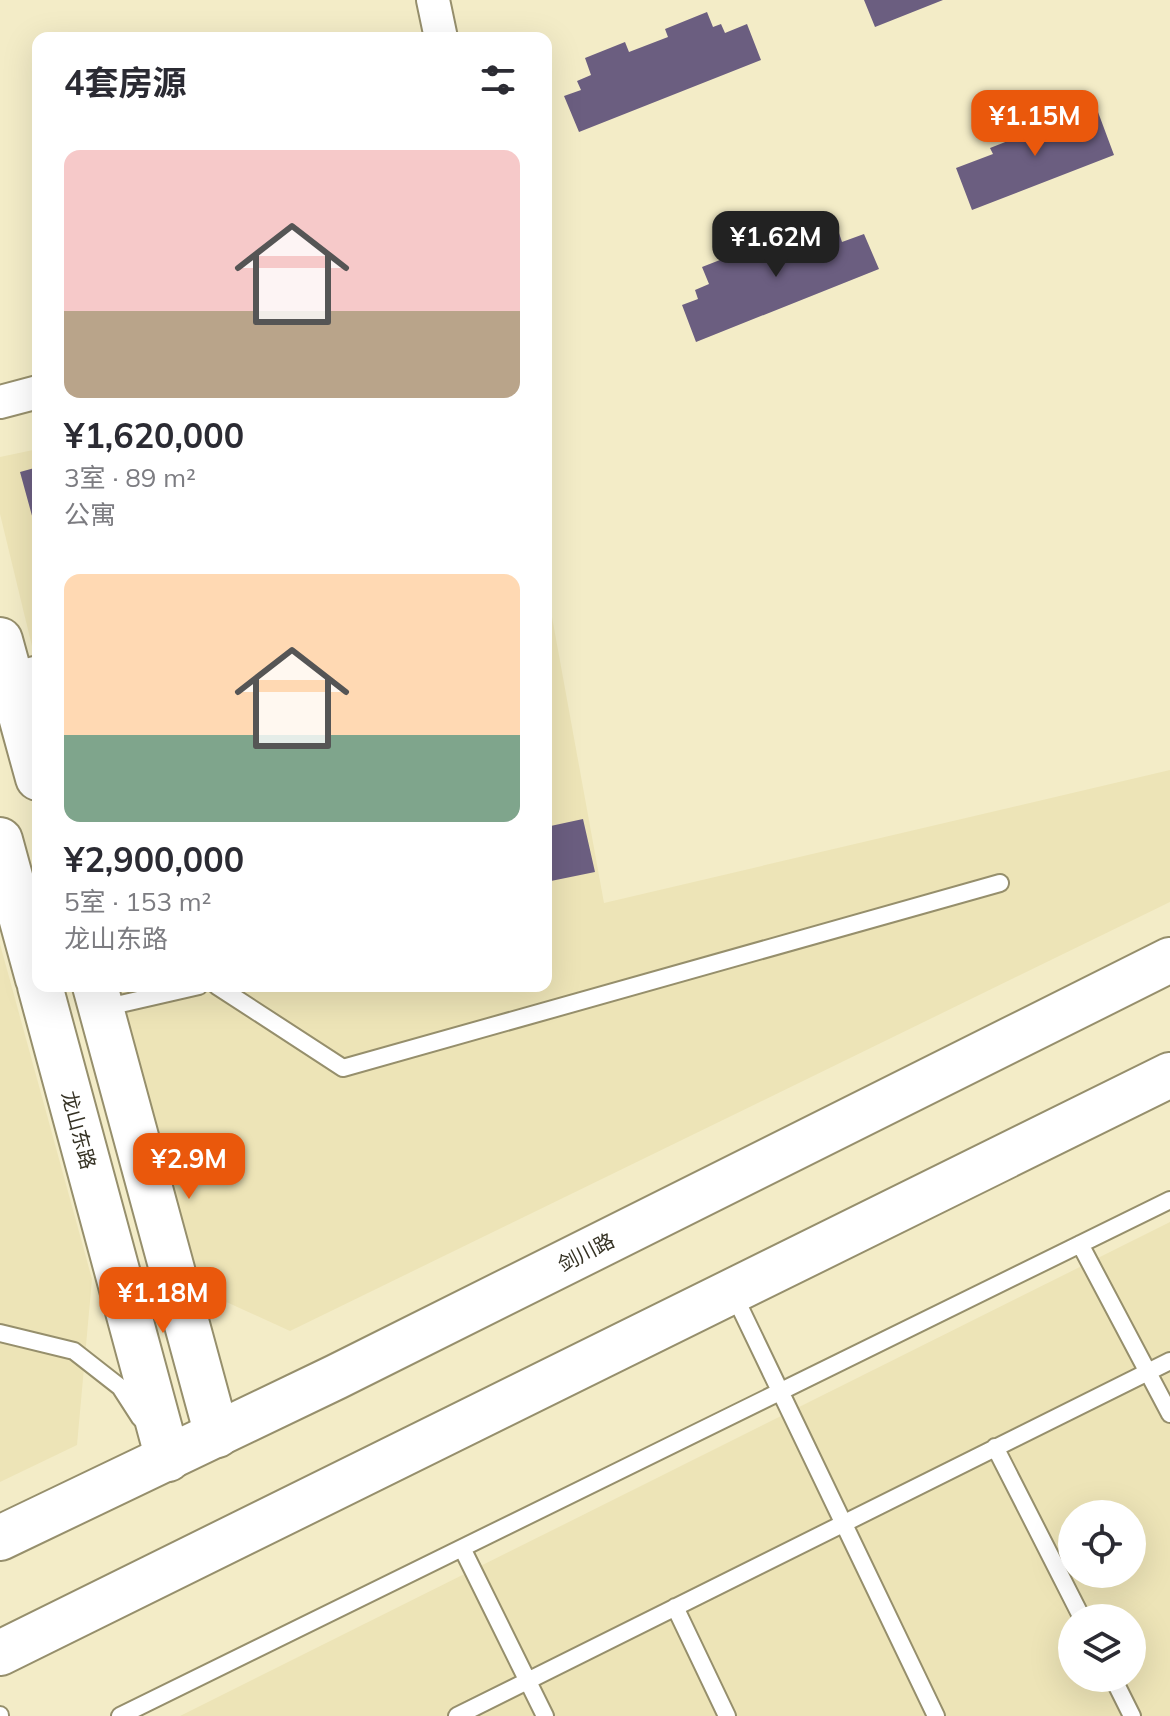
<!DOCTYPE html>
<html lang="zh">
<meta charset="utf-8">
<style>
:root{--surface:#fff;--page:#f7f7f7;--text:#2b2b33;--muted:#7c7c81;--accent:#ea580c}
body{margin:0;font-family:Mulish,"Noto Sans SC",sans-serif;background:var(--page);color:var(--text);height:100vh;display:flex;flex-direction:column;font-size:30px;white-space:nowrap}
*{box-sizing:border-box;margin:0}
p{font-size:26px;color:var(--muted)}
.icon{flex:none;width:44px;height:44px;fill:none;stroke:currentColor;stroke-width:2;stroke-linecap:round;stroke-linejoin:round}
.map{position:relative;flex:1;overflow:hidden}
.side{position:absolute;left:32px;top:32px;width:520px;height:960px;display:flex;flex-direction:column;background:var(--surface);border-radius:16px;box-shadow:0 8px 32px #0002}
.side>*{flex:none}
.buttons{position:absolute;left:1058px;top:1500px;display:grid;gap:16px}
.buttons a{display:grid;place-items:center;width:88px;height:88px;border-radius:50%;background:var(--surface);box-shadow:0 8px 32px #0002;font-size:40px}
.price{position:absolute;translate:-50% -68px;padding:0 18px;border-radius:16px;background:var(--accent);color:#fff;font-size:26px;line-height:52px;filter:drop-shadow(0 2px 4px #0008)}
.price::after{content:'';position:absolute;left:50%;top:48px;width:24px;height:18px;margin-left:-12px;background:inherit;clip-path:polygon(0 0,100% 0,50% 100%)}
.price.selected{background:#222;color:#fff}
ul{padding:0;list-style:none}
li{display:grid;align-content:center;gap:16px;height:424px;padding:0 32px}
li span{display:grid;place-items:center;height:248px;border-radius:16px;color:#555}
li>.icon{margin-inline-start:auto}
span .icon{width:144px;height:144px;fill:#fffc;stroke-width:1}
li b{font-size:34px}
h2{display:flex;justify-content:space-between;align-items:center;height:96px;padding:0 32px;font-size:34px}
.map>svg:first-child{display:block}
</style>
<div class="map">
<svg width="1170" height="1716" viewBox="0 0 1170 1716">
<rect width="100%" height="100%" fill="#f3ecc7"/>
<path fill="#ede4b7" fill-rule="evenodd" d="M38 449V671L0 514V457Z
M546 584 604 903 1170 770V902L290 1331 198 1289 118 986H546Z
M0 944 92 1279 77 1445 0 1482Z
M1170 1222V1716H180ZM1072 1514H1132V1574H1072ZM1072 1618H1132V1678H1072Z"/>
<path fill="#6b5e80" d="M864 0H943L875 27Z
M707 12 713 27 721 24 725 33 747 24 761 60 579 132 564 96 581 90 577 81 591 75 585 58 625 42 629 52 668 37 665 29Z
M1098 112 1114 155 972 210 956 168 993 154 990 148 1018 137 1014 125 1037 116 1041 128 1066 118 1069 124Z
M825 221 831 236 839 233 842 242 864 234 879 269 696 342 682 305 698 299 695 290 709 284 702 267 743 251 747 261 786 246 783 238Z
M38 467V534H37L20 472Z
M583 819 595 872 546 882V827Z"/>
<g fill="none" stroke-linecap="round" stroke-linejoin="round">
<g stroke="#968f6c" stroke-width="20">
<path id="lane" d="M9 671 38 664
M217 986 343 1068 1000 883
M103 1008 199 986
M1080 1244 1170 1414
M733 1293 936 1716
M0 1333 74 1351 120 1387 140 1418
M995 1447 1082 1618
M462 1548 545 1716
M675 1607 727 1716
M1113 1678 1132 1716
M0 1715V1716
M120 1716 1170 1200
M457 1716 1170 1361"/>
</g>
<g stroke="#968f6c" stroke-width="36">
<path id="street" d="M433 0 441 38
M0 402 38 392"/>
</g>
<g stroke="#968f6c" stroke-width="48">
<path id="secondary" d="M0 640 38 778
M0 840 38 979
M40 986 168 1459
M95 986 217 1435"/>
</g>
<g stroke="#968f6c" stroke-width="48">
<path id="highway" d="M0 1538 336 1377 1170 960
M0 1653 1170 1075"/>
</g>
<use href="#lane" stroke="#fff" stroke-width="16"/>
<use href="#street" stroke="#fff" stroke-width="32"/>
<use href="#secondary" stroke="#fff" stroke-width="44"/>
<use href="#highway" stroke="#fff" stroke-width="44"/>
</g>
<g text-anchor="middle" dominant-baseline="central" stroke-width="8" stroke-linejoin="round" paint-order="stroke">
<g font-size="20" fill="#343123" stroke="#fff">
<text transform="translate(79 1130) rotate(75)">龙山东路</text>
<text transform="translate(586 1252) rotate(-27)">剑川路</text>
</g>
</g>
</svg>
<div class="buttons">
<a><svg class="icon" aria-label="locate" viewBox="0 0 24 24"><circle cx="12" cy="12" r="6"/><path d="M12 2v4M12 18v4M2 12h4M18 12h4"/></svg></a>
<a><svg class="icon" aria-label="layers" viewBox="0 0 24 24"><path d="M12 4l9 5-9 5-9-5zM3 14l9 5 9-5"/></svg></a>
</div>
<b class="price" style="left:1035px;top:158px">¥1.15M</b>
<b class="price selected" style="left:776px;top:279px">¥1.62M</b>
<b class="price" style="left:189px;top:1201px">¥2.9M</b>
<b class="price" style="left:163px;top:1335px">¥1.18M</b>
<section class="side">
<h2>4套房源<svg class="icon" aria-label="filters" viewBox="0 0 24 24"><path d="M4 7h16M4 17h16"/><circle cx="9" cy="7" r="2"/><circle cx="15" cy="17" r="2"/></svg></h2>
<ul>
<li><span style="background:linear-gradient(#f6c9c9 65%,#b9a48a 0)"><svg class="icon" aria-label="home" viewBox="0 0 24 24"><path d="M3 11l9-7 9 7M6 9v11h12V9"/></svg></span><div><b>¥1,620,000</b><p>3室 · 89 m²</p><p>公寓</p></div></li>
<li><span style="background:linear-gradient(#ffd9b3 65%,#7fa58c 0)"><svg class="icon" aria-label="home" viewBox="0 0 24 24"><path d="M3 11l9-7 9 7M6 9v11h12V9"/></svg></span><div><b>¥2,900,000</b><p>5室 · 153 m²</p><p>龙山东路</p></div></li>
</ul>
</section>
</div>
